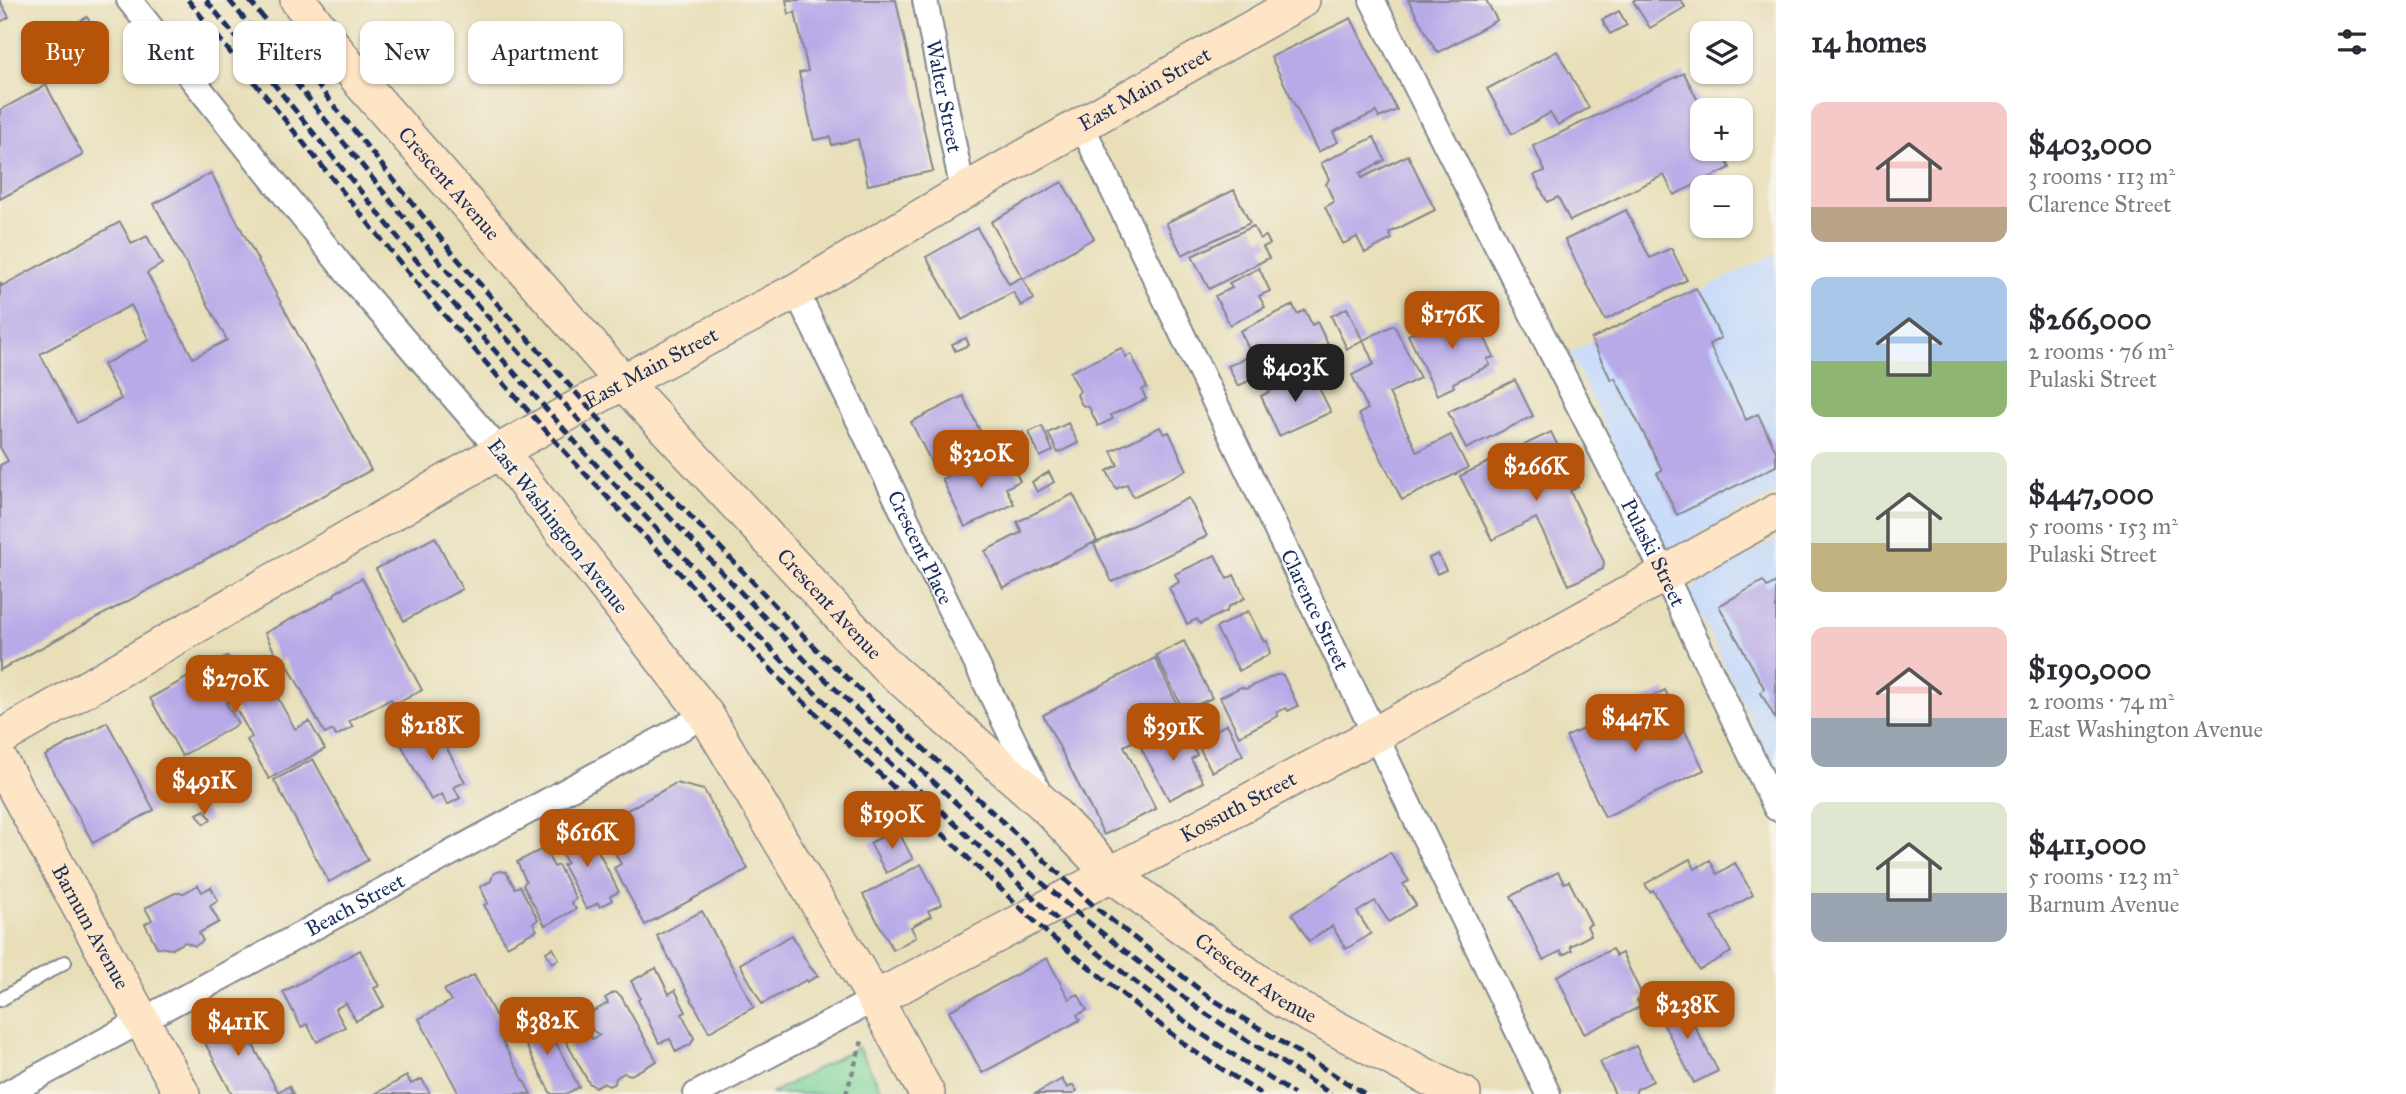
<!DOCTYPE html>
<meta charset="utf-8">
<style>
:root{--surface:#fff;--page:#f7f7f7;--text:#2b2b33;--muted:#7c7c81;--accent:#b45309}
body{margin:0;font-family:"IM FELL Great Primer",serif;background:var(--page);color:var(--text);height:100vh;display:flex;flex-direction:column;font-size:26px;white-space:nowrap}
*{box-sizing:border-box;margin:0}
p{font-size:23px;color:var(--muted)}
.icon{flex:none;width:38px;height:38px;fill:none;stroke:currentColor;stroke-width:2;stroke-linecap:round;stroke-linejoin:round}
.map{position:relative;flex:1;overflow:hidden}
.sheet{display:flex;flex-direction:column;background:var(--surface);width:630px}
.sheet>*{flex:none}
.hud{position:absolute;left:21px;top:21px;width:665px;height:63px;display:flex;gap:14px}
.controls{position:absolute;left:1690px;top:21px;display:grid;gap:14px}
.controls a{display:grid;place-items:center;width:63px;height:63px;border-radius:14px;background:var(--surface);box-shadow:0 2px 5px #0004;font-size:35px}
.price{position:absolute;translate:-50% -60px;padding:0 16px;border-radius:14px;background:var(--accent);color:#fff;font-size:23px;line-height:46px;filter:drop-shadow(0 2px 4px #0008)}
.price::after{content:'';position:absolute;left:50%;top:42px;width:21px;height:16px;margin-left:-10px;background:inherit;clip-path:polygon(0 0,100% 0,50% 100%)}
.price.on{background:#222;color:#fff}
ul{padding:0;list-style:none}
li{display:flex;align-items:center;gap:21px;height:175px;padding:0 35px}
li span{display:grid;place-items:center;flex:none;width:196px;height:140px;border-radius:14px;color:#555}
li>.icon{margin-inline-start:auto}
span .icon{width:84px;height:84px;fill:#fffc;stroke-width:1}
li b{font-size:30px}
h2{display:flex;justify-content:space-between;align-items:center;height:84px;padding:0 35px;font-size:30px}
.pill{padding:0 24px;border-radius:14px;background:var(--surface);box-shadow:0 2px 5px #0004;font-size:24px;line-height:63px}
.pill.on{background:var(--accent);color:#fff}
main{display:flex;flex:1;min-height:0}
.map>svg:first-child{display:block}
</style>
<main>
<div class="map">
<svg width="1776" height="1094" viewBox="0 0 1776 1094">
<rect width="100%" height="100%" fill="#f7f3e8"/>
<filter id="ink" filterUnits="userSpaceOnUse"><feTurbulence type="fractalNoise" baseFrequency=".0143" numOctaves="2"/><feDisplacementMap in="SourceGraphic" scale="14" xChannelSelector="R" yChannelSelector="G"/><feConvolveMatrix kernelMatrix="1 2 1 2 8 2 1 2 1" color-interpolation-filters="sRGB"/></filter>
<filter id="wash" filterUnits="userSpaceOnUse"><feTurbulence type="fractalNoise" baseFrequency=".00686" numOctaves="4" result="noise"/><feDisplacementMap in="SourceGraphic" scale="28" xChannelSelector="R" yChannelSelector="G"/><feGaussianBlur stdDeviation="1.57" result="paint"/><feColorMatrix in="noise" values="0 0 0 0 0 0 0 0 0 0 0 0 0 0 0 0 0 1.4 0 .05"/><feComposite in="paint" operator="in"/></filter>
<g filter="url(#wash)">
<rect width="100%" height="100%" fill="#e8dfb9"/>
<path fill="#c9dcf9" d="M1776 254V493L1677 546 1668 547 1658 537 1570 353Z
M1776 540V773L1690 593 1691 589 1698 582Z"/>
<path fill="#7bd49a" stroke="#4b827c" stroke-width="2" d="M858 1047 884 1094H770Z"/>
<g id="blocks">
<path fill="#b8a9e8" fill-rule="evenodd" d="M786 0H896L933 171 868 185 858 139 832 145 830 137 814 140 799 73 808 71 795 12 789 14Z
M1408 0H1486L1497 20 1439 52 1435 49Z
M1634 0H1681L1685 7 1650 28 1633 1Z
M0 1 9 17 0 22Z
M1619 11 1627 25 1610 34 1602 20Z
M87 17 103 46 88 54 72 25Z
M1351 18 1397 110 1379 118 1376 112 1333 132 1338 142 1318 152 1271 57Z
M1557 51 1589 108 1558 125 1550 113 1512 134 1487 89Z
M1684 73 1703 111V149H1721L1730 168 1674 195 1664 175 1570 221 1558 197 1547 202 1534 175 1545 171 1533 146Z
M46 85 83 155 0 199V110Z
M1374 137 1385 160 1360 173 1362 178 1408 155 1435 210 1389 233 1392 239 1365 253 1357 237 1343 244 1325 207 1334 202 1326 184 1329 179 1321 163Z
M211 173 371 470 0 670V465L8 461 0 447V282L2 286 120 222 132 244 147 236 162 264 147 273 193 358 227 340 154 204ZM131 305 149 340 103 365 121 399 77 423 40 354Z
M1062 182 1094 238 1023 279 991 222Z
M1234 190 1250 223 1182 255 1166 223Z
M1626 210 1650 258 1671 248 1687 280 1605 320 1565 240Z
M1253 226 1260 239 1266 236 1270 244 1263 247 1269 258 1209 289 1192 256Z
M977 228 1009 284 1022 277 1034 299 1021 306 1013 292 962 320 926 257Z
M1259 268 1270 291 1259 296 1265 307 1230 325 1215 296 1232 288 1229 283Z
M1696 288 1721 338 1709 344 1746 420 1758 414 1776 451V466L1677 515 1657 473 1662 470 1646 438 1615 378 1611 380 1591 339Z
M1293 305 1297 314 1305 310 1312 325 1317 322 1328 344 1238 386 1228 366 1252 355 1240 331Z
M1347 308 1363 341 1347 349 1331 316Z
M1463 312 1466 317 1473 314 1494 357 1487 359 1490 365 1453 383 1454 387 1437 395 1408 335 1423 328 1428 329Z
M1394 325 1420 378 1389 393 1417 452 1451 435 1468 468 1402 500 1359 414 1368 409 1352 375 1374 364 1363 340Z
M966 338 969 345 955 351 952 344Z
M1121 348 1126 357 1131 354 1147 387 1142 390 1146 399 1111 415 1113 419 1098 426 1089 407 1082 405 1077 395 1080 391 1070 372Z
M1306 372 1314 388 1318 386 1331 412 1279 436 1261 396Z
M1515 380 1533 416 1466 449 1448 412Z
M963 396 985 441 933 466 911 422Z
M1068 423 1078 443 1058 453 1048 433Z
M1042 426 1053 451 1040 457 1029 432Z
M1160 427 1164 434 1169 432 1187 470 1133 497 1127 484 1116 489 1107 471 1118 465 1111 451Z
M1023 432 1027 442 1015 448 1010 438Z
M1551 432 1578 487 1570 491 1604 562 1603 569 1569 585 1536 518 1492 540 1460 476Z
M990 456 995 467 1010 460 1020 481 1006 488 1014 504 965 527 942 479Z
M1049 472 1054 482 1037 492 1032 482Z
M1073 494 1097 541 1003 588 985 551 1022 532 1017 522Z
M1189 498 1207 536 1112 582 1094 544Z
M435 537 462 589 404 621 376 569Z
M1438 554 1446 570 1437 574 1429 558Z
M1215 555 1227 579 1234 575 1245 598 1228 607 1227 611 1200 624 1197 619 1187 624 1169 588 1179 582 1175 574Z
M362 578 422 690 394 705 391 699 349 721 353 727 336 736 333 730 325 734 284 658 279 661 265 633 334 596 335 593Z
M1763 581 1767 587 1776 582V720L1761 693 1764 688 1719 606Z
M1248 611 1264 642 1267 641 1270 654 1239 671 1216 628Z
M1184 641 1212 698 1184 711 1156 655Z
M227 656 233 669 255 657 295 729 309 721 325 749 269 779 247 740 252 737 231 700 226 703 238 724 182 756 150 698Z
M1155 658 1183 716 1124 746 1156 809 1104 835 1043 715Z
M1276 675H1283L1298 706 1288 711 1286 708 1277 712 1278 716 1239 736 1220 697 1241 687 1246 689Z
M1665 690 1704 770 1605 817 1566 737Z
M431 719 465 782 454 787 460 798 447 805 442 794 431 800 397 737Z
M107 722 154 810 93 843 45 756Z
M1227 724 1243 755 1212 772 1196 741Z
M1181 726 1197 755 1191 759 1203 782 1169 800 1141 748Z
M313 759 368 860 329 882 274 780Z
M676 783 704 790 748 869 645 925 614 868 621 864 600 825Z
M205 810 211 819 204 824 197 814Z
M586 827 619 892 610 896 612 900 600 907 598 903 586 909 563 865 567 863 556 842Z
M897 829 913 859 886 873 870 843Z
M544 848 554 867 558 865 576 899 571 902 576 909 545 926 523 885 526 881 517 862Z
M1390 852 1409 881 1403 884 1416 905 1389 922 1375 901 1357 912 1371 934 1346 949 1332 926 1309 941 1292 914Z
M1690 859 1695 869 1710 860 1717 874 1735 863 1753 895 1712 918 1731 952 1699 970 1653 890 1650 892 1645 884Z
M921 864 942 904 928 911 931 916 911 927 916 937 893 950 863 895Z
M499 871 506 872 515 888 520 886 538 920 533 923 537 930 507 946 484 905 488 903 480 887 491 881 493 874Z
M1558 872 1564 883 1569 881 1591 924 1587 926 1591 935 1570 946 1572 950 1563 955 1561 951 1543 960 1511 896Z
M198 885 202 892 211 887 218 901 210 906 219 922 199 933 203 941 195 946 185 942 172 949 157 947 145 924 152 920 145 908 175 893H184Z
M702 911 754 1007 709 1032 657 936Z
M792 935 809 966 818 976 807 982 806 980 762 1004 740 964Z
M553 948 559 959 552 963 546 952Z
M1612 949 1616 956 1622 953 1643 997 1637 1000 1640 1007 1584 1034 1557 976Z
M360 950 379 986 374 988 384 1006 356 1021 346 1003 335 1009 345 1027 317 1042 307 1024 301 1027 283 992Z
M1047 958 1069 999 1078 994 1087 1010 1077 1015 1080 1020 982 1073 949 1011Z
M656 968 669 994 675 990 686 1012 682 1014 694 1038 691 1044 676 1052 670 1039 659 1043 638 1000 640 998 631 981Z
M474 975 504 1032 499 1035 531 1094H459L419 1019 451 1001 444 990Z
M615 992 621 996 657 1061 631 1075 624 1073 616 1078 615 1083 609 1086 603 1083 595 1087 589 1083 560 1031 564 1028 560 1020 577 1011 592 1039 600 1035 593 1031 585 1016 608 1003 605 998Z
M1680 998 1718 1071 1694 1083 1657 1011Z
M235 1011 278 1092 289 1086 293 1094H232L198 1030Z
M534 1014 546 1038 552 1035 579 1087 566 1094H551L515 1024Z
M1636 1046 1653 1081 1637 1089 1635 1094H1615L1600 1062Z
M407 1076 411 1084 422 1079 430 1094H375Z
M1062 1079 1067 1088 1073 1085 1077 1091 1072 1094H1035Z"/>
</g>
</g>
<g filter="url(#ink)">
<use href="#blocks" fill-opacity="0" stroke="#82878c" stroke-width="2"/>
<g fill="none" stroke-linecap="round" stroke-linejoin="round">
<g stroke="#82878c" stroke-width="16">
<path id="lane" d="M0 1000 65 962"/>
</g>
<g stroke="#82878c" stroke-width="28">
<g id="street">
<path d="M129 0 356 284 500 451"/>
<path id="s1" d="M925 0 963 192"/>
<path id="s2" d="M1372 0 1664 573 1776 808"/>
<path id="s3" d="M1082 126 1548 1094"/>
<path id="s4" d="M796 291 1040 795"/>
<path id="s5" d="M6 1094 706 715"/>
<path d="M696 1094 875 999"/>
</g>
</g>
<g stroke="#82878c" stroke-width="38">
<g id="secondary">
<path id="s6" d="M298 0 362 84 623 382 887 666 1045 805 1111 874 1282 1000 1454 1091 1463 1094"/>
<path d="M500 451 706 715 875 999 927 1094"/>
<path id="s7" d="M0 738 500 451 623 382 796 291 963 192 1302 0"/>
<path id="s8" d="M0 761 182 1094"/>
<path id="s9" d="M875 999 1376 734 1776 512"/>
</g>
</g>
<path stroke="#82878c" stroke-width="4.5" stroke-dasharray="5 5" stroke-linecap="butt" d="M846 1094 862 1041"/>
<use href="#lane" stroke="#fff" stroke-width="12"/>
<use href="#street" stroke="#fff" stroke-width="24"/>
<use href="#secondary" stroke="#fee5c5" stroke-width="35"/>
<path stroke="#1b2f5e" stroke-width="5" stroke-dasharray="10 5" stroke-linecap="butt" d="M188 0 419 286 514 395 574 462 786 685 1047 933 1189 1048 1261 1094
M206 0 430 277 585 453 796 675 1065 927 1200 1033 1294 1094
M229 0 443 266 602 446 808 663 1025 868 1083 918 1200 1010 1331 1094
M249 0 455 256 609 430 819 652 1095 907 1209 997 1365 1094"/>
</g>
</g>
<g text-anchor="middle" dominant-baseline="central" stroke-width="5" stroke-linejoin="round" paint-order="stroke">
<g font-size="21" fill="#1b2f5e" stroke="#f7f3e8">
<text stroke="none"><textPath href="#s7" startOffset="1316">East Main Street</textPath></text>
<text stroke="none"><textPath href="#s1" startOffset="98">Walter Street</textPath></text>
<text stroke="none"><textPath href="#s6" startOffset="238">Crescent Avenue</textPath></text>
<text stroke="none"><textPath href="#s7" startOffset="749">East Main Street</textPath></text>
<text transform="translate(558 526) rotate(52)">East Washington Avenue</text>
<text stroke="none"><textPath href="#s4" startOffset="285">Crescent Place</textPath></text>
<text stroke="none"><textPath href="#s2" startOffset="620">Pulaski Street</textPath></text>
<text stroke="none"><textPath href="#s6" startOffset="805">Crescent Avenue</textPath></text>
<text stroke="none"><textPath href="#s3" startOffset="537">Clarence Street</textPath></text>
<text stroke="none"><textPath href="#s9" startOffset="411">Kossuth Street</textPath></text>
<text stroke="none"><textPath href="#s5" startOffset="397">Beach Street</textPath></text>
<text stroke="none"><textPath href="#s8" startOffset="189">Barnum Avenue</textPath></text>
<text stroke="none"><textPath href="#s6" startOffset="1374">Crescent Avenue</textPath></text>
</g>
</g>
</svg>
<div class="controls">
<a><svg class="icon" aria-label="layers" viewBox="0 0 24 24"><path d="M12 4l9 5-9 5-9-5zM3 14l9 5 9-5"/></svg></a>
<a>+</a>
<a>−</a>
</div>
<b class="price" style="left:1452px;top:351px">$176K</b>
<b class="price on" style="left:1295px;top:404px">$403K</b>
<b class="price" style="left:981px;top:490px">$320K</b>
<b class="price" style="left:1536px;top:503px">$266K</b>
<b class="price" style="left:235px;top:715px">$270K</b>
<b class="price" style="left:1635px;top:754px">$447K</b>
<b class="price" style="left:432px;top:762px">$218K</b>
<b class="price" style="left:1173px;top:763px">$391K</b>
<b class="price" style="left:204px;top:817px">$491K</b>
<b class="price" style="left:892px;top:851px">$190K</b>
<b class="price" style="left:587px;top:869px">$616K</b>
<b class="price" style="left:1687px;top:1041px">$238K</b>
<b class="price" style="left:547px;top:1057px">$382K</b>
<b class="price" style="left:238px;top:1058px">$411K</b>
<div class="hud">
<a class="pill on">Buy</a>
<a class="pill">Rent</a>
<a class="pill">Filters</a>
<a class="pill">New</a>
<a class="pill">Apartment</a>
</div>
</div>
<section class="sheet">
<h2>14 homes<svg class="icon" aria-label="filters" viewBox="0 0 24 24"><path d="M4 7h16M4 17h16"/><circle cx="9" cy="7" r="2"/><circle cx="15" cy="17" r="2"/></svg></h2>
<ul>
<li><span style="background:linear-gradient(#f6c9c9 75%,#b9a48a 0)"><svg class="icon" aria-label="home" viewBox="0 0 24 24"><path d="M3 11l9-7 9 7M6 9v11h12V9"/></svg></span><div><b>$403,000</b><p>3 rooms · 113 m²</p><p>Clarence Street</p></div></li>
<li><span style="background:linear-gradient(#a9c7e8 60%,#8fb573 0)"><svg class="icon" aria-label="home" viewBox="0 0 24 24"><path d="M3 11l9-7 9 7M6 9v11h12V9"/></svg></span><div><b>$266,000</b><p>2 rooms · 76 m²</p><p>Pulaski Street</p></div></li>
<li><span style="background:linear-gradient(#dfe7d0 65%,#c2b280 0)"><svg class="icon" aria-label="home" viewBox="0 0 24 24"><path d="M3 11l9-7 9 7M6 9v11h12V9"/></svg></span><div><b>$447,000</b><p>5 rooms · 153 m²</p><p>Pulaski Street</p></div></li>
<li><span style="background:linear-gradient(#f6c9c9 65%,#9aa5b1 0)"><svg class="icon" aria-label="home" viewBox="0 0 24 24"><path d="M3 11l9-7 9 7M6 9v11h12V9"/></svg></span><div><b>$190,000</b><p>2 rooms · 74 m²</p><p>East Washington Avenue</p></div></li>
<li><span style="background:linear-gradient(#dfe7d0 65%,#9aa5b1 0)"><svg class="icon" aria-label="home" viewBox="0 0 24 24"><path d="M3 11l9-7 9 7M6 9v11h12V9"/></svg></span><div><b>$411,000</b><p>5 rooms · 123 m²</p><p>Barnum Avenue</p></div></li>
</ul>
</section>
</main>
